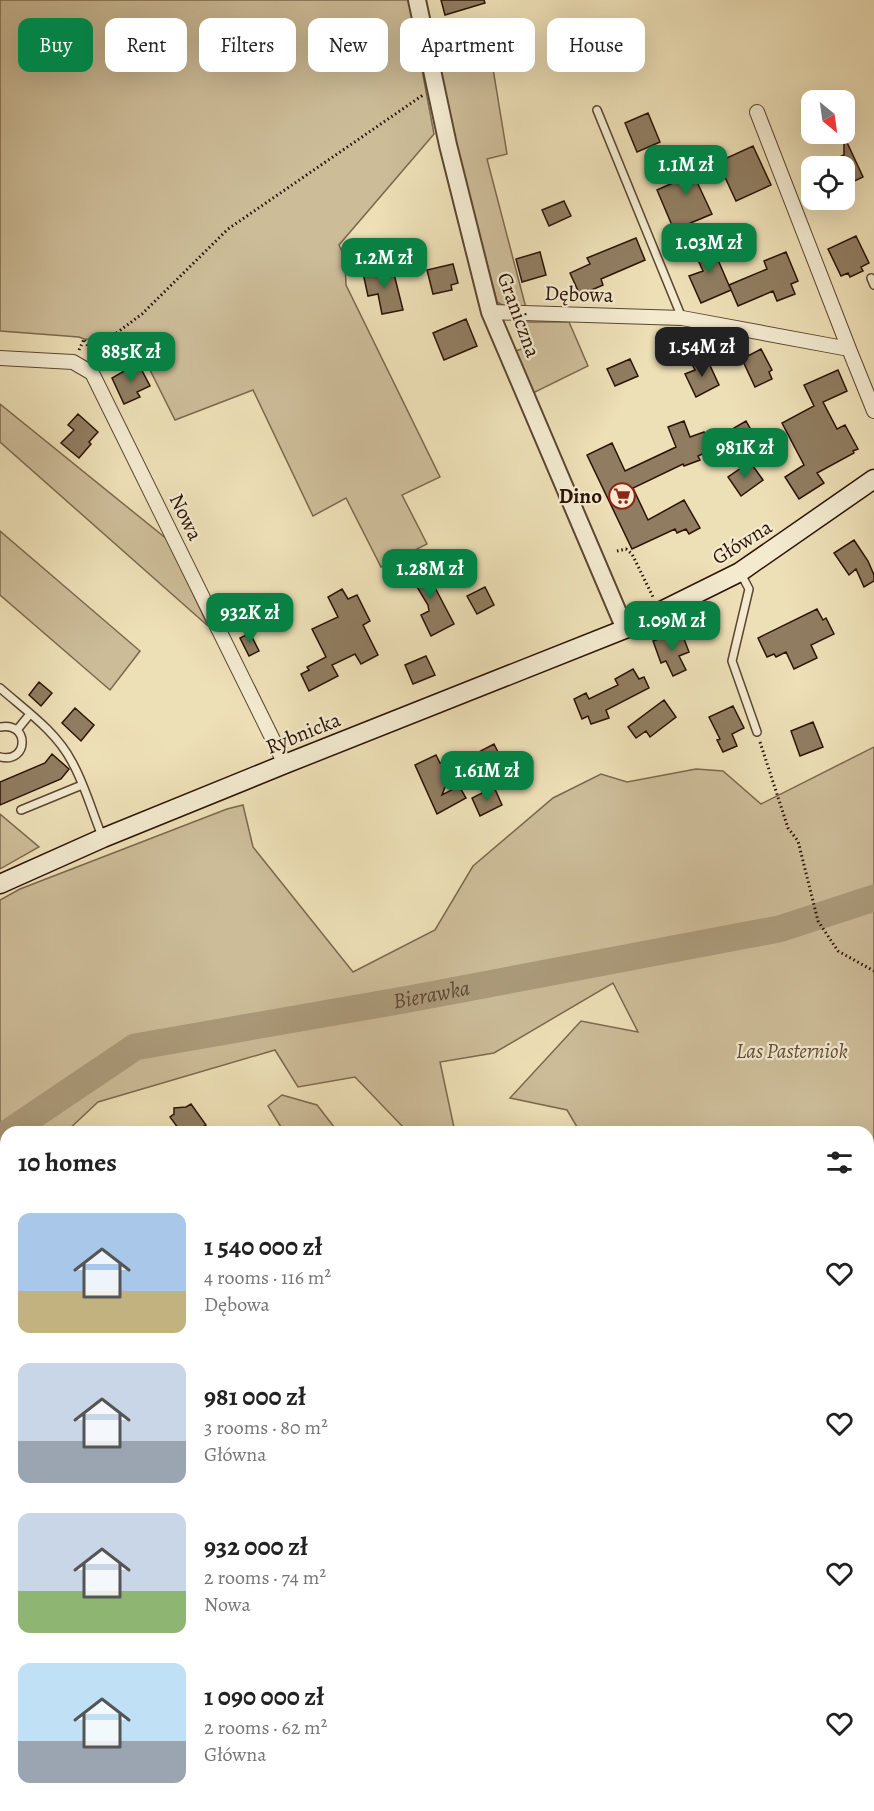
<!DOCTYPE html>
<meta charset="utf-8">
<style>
:root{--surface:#fff;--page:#f2f2f2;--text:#222;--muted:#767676;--accent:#0b8043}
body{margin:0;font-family:Alegreya,serif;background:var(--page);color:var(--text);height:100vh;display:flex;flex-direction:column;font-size:22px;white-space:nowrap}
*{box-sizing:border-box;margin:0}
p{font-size:20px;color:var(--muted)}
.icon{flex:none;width:33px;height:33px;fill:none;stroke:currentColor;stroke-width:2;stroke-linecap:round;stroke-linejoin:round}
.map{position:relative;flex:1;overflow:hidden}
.panel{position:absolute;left:0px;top:1126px;width:874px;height:686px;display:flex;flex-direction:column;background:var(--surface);border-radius:18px 18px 0 0;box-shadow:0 6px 24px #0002}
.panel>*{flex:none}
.banner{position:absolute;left:18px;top:18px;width:838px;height:54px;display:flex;gap:12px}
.needle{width:39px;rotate:151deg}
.controls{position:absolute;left:801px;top:90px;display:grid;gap:12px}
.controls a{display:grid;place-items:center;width:54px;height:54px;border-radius:12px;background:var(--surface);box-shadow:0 6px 24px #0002;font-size:30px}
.price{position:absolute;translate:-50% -51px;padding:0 14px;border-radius:12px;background:var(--accent);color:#fff;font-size:20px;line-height:39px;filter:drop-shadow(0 2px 3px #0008)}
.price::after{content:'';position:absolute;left:50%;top:36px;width:18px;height:14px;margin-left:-9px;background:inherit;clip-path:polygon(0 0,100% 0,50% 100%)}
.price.active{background:#222;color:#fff}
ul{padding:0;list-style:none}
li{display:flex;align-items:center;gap:18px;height:150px;padding:0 18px}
li span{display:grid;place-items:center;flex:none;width:168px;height:120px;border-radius:12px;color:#555}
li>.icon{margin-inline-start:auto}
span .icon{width:72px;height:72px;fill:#fffc;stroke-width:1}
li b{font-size:26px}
h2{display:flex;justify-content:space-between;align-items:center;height:72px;padding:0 18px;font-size:26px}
.pill{padding:0 21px;border-radius:12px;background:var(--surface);box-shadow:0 6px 24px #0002;font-size:21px;line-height:54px}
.pill.active{background:var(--accent);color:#fff}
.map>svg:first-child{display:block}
</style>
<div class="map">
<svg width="874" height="1811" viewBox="0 0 874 1811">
<rect width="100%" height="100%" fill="#eddfb6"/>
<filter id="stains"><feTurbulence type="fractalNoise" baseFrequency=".00333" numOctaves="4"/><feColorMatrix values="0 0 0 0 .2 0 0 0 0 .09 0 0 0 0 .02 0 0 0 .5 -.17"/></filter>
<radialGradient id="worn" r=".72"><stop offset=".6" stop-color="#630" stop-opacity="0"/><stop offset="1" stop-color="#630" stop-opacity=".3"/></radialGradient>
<path fill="#ccbc98" stroke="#7c684e" stroke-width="1.5" d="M0 0H409L434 134 339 245 345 259 346 285 440 477 402 495 427 544 381 567 346 498 313 516 253 390 175 420 135 340 84 339 79 337 0 331Z
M486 26 507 154 487 159 526 308 506 307 497 302 456 145 431 36Z
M514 322H569L588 366 531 394 515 351 522 349Z
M0 404 168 540 208 626 0 442Z
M0 531 140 651 110 690 0 595Z
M874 747V1811H0V1771L6 1766V1806H868V1132H580L567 1110 510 1098 581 1021 638 1032 613 983 494 1053 440 1062 455 1132H397L404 1128 355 1077 298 1087 275 1050 98 1102 66 1132H6V1448L0 1441V900L20 889 227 809 243 805 253 847 353 972 435 930 473 866 553 798 601 774 627 782 696 769 723 771 761 804Z
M0 814 39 847 0 869Z
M282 1095 317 1105 338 1132H284L268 1106Z
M0 1648 6 1661V1735L0 1740Z"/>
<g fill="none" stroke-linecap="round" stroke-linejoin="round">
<path stroke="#ab9a7a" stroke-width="27" id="s1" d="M9 1132 135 1047 409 999 779 929 874 898"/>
</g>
<path fill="#907d61" stroke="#2c1305" stroke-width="1.5" d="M441 0H484L485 3 445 15Z
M648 113 660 142 637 152 625 123Z
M844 136 863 177 844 186V166H819L844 155Z
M753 146 771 185 736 201 718 162Z
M698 156 707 178 697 182 712 214 674 230 657 190 684 178 678 165Z
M564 201 571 216 549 226 542 210Z
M856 236 869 263 861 267 863 271 850 277 848 273 841 276 828 249Z
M636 238 645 260 601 279 603 285 580 295 570 273 590 264 587 258Z
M709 239 731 290 701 303 689 276 703 271 692 247Z
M540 252 546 275 522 282 516 259Z
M786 252 798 281 791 284 795 294 777 301 773 291 738 306 729 285 767 269 764 261Z
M453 264 458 283 451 285 452 290 433 294 427 270Z
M392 266 403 310 382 314 378 294 368 296 363 273Z
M466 319 477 346 444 360 433 333Z
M761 349 772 370 769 372 772 379 755 387 742 359Z
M630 359 638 376 615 386 607 369Z
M707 359 719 385 696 397 685 374 695 370 693 366Z
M138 363 150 386 137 392 140 397 124 404 112 378Z
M838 370 847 391 823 402 837 429 845 425 858 449 853 451 854 453 817 473 824 483 799 499 785 477 804 465 782 423 814 406 804 385Z
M78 414 98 432 89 442 91 444 79 458 61 443 74 430 68 425Z
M684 421 690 437 704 432 711 450 698 456 700 460 684 466 683 464 633 488 648 520 684 500 700 528 689 534 686 529 677 533 675 529 632 549 587 455 612 443 625 471 676 447 668 427Z
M746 421 754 435 741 442 734 428Z
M750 462 763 480 741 496 728 477Z
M854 540 868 561 874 575V581L864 587 856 569 849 575 834 553Z
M420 559 454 624 431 636 421 615 429 611 428 605 405 567Z
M485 587 494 605 477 614 467 596Z
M342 589 348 599 357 595 370 621 363 625 378 655 361 664 355 654 332 665 338 676 309 691 301 674 309 670 307 667 326 657 312 629 338 617 328 597Z
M262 594 270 609 250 619 242 604Z
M817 609 823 620 826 618 834 634 811 645 817 658 794 669 786 652 776 657 774 654 767 657 758 638Z
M681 631 689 652 679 656 686 670 673 676 666 661 661 663 653 641Z
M250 633 259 651 249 656 240 638Z
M426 656 435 675 413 684 405 665Z
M633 669 639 679 644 677 649 688 606 710 609 718 591 724 588 716 582 719 574 699 586 693 589 699 618 685 615 679Z
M39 682 52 693 41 706 29 695Z
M664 700 676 717 650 737 646 731 636 738 628 727Z
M733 706 744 728 732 734 737 746 723 752 717 740 720 739 709 717Z
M75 708 94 725 81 741 62 723Z
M813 722 823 747 800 756 791 731Z
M494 744 505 766 483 778 471 756Z
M52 754 69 769 61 779 0 805V782L45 763Z
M436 755 440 763 446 761 451 772 442 795 459 786 466 798 437 814 415 765Z
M494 787 502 805 480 816 472 798Z
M191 1104 206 1125 194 1132H181L170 1117 174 1114V1108L186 1107Z"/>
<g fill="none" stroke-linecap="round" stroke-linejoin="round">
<g stroke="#5c4631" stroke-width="10">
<path id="service" d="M597 110 682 318
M871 278 874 285
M740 572 749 589 732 661 757 732
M0 688C25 710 56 731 72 762 85 785 92 812 102 836
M0 727C30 721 29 764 0 757
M17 730 30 714
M21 810 82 785"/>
</g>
<g stroke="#5c4631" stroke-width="16">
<path id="minor" d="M757 112 849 349
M490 312 682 318 849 349 874 411
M0 358 73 362 92 373 285 764
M868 1199 874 1196
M0 1445 6 1456
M0 1757 6 1752"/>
</g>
<g stroke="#5c4631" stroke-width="20">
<path id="tertiary" d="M417 0 448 145 490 312 625 629"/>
</g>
<g stroke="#2c1305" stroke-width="21">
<path id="secondary" d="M0 884 103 838 285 764 625 629 740 572 874 479"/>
</g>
<path stroke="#2c1305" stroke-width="3" stroke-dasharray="1.5 3" stroke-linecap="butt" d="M79 350 84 339 91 352 142 314 228 229 423 95
M617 551 626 549 632 554 653 597
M760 742 788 828 798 841 818 921 838 951 874 971
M868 1442 874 1458"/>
<use href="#service" stroke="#f3ead0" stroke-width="7"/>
<use href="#minor" stroke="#f3ead0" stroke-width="14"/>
<use href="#tertiary" stroke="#f3ead0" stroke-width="16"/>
<use href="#secondary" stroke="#f3ead0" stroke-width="18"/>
</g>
<defs>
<g id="supermarket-ring" transform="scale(1.35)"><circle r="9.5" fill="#f3ead0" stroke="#8f2418" stroke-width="1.5"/><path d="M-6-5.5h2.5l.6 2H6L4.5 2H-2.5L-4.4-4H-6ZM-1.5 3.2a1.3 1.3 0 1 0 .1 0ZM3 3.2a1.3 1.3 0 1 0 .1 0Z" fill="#8f2418"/></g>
</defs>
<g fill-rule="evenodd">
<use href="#supermarket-ring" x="622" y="496"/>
</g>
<g text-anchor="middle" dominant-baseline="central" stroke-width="4.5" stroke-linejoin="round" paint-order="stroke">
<g font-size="21" fill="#2c1305" stroke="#f3ead0">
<text transform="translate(579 294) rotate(2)">Dębowa</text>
<text transform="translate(519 315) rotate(70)">Graniczna</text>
<text transform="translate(186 517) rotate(64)">Nowa</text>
<text transform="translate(742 542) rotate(-32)">Główna</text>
<text transform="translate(303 733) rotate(-22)">Rybnicka</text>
</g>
<g font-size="21" font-weight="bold" fill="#2c1305" stroke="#f3ead0" text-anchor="end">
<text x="602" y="496">Dino</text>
</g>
<g font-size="21" font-style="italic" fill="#644e38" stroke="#f3ead0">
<text x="792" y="1051">Las Pasterniok</text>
</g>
<g font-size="22" font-style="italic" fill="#5f4934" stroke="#f3ead0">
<text stroke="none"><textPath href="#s1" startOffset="453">Bierawka</textPath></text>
</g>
</g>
<rect width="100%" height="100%" filter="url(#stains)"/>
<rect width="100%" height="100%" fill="url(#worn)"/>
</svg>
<div class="controls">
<a><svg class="needle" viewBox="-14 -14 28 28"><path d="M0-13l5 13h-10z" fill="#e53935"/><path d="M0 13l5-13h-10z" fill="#767676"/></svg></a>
<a><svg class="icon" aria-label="locate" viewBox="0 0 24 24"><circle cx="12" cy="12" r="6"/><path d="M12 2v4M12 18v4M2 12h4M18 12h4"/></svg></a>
</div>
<b class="price" style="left:686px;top:196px">1.1M zł</b>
<b class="price" style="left:709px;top:274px">1.03M zł</b>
<b class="price" style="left:384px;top:289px">1.2M zł</b>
<b class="price active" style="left:702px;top:378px">1.54M zł</b>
<b class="price" style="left:131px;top:383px">885K zł</b>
<b class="price" style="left:745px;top:479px">981K zł</b>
<b class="price" style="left:430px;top:600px">1.28M zł</b>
<b class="price" style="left:250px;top:644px">932K zł</b>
<b class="price" style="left:672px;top:652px">1.09M zł</b>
<b class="price" style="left:487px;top:802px">1.61M zł</b>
<div class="banner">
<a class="pill active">Buy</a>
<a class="pill">Rent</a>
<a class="pill">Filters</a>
<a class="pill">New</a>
<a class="pill">Apartment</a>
<a class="pill">House</a>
</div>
<section class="panel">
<h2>10 homes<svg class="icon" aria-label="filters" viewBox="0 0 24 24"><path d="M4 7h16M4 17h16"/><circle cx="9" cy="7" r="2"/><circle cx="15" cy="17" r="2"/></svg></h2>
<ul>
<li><span style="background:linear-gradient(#a9c7e8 65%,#c2b280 0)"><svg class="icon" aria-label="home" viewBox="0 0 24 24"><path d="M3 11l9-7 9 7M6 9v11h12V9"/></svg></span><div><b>1 540 000 zł</b><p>4 rooms · 116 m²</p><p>Dębowa</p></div><svg class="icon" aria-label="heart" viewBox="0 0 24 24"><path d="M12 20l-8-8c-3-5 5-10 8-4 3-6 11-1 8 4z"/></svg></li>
<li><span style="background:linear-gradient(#c9d6e8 65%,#9aa5b1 0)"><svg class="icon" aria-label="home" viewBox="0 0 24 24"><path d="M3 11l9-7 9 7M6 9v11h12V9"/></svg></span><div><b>981 000 zł</b><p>3 rooms · 80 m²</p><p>Główna</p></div><svg class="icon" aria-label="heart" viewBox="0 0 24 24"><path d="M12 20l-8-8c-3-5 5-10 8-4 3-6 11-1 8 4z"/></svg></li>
<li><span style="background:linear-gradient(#c9d6e8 65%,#8fb573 0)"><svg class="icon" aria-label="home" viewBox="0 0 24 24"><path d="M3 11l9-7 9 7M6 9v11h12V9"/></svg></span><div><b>932 000 zł</b><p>2 rooms · 74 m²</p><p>Nowa</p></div><svg class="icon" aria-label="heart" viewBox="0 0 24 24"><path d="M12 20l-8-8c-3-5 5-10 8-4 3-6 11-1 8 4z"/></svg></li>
<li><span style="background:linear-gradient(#bfe0f5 65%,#9aa5b1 0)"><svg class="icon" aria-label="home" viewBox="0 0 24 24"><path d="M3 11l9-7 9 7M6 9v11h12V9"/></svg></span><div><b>1 090 000 zł</b><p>2 rooms · 62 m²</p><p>Główna</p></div><svg class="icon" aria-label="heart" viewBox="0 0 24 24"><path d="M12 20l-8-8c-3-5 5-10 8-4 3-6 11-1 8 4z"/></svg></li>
</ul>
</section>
</div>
